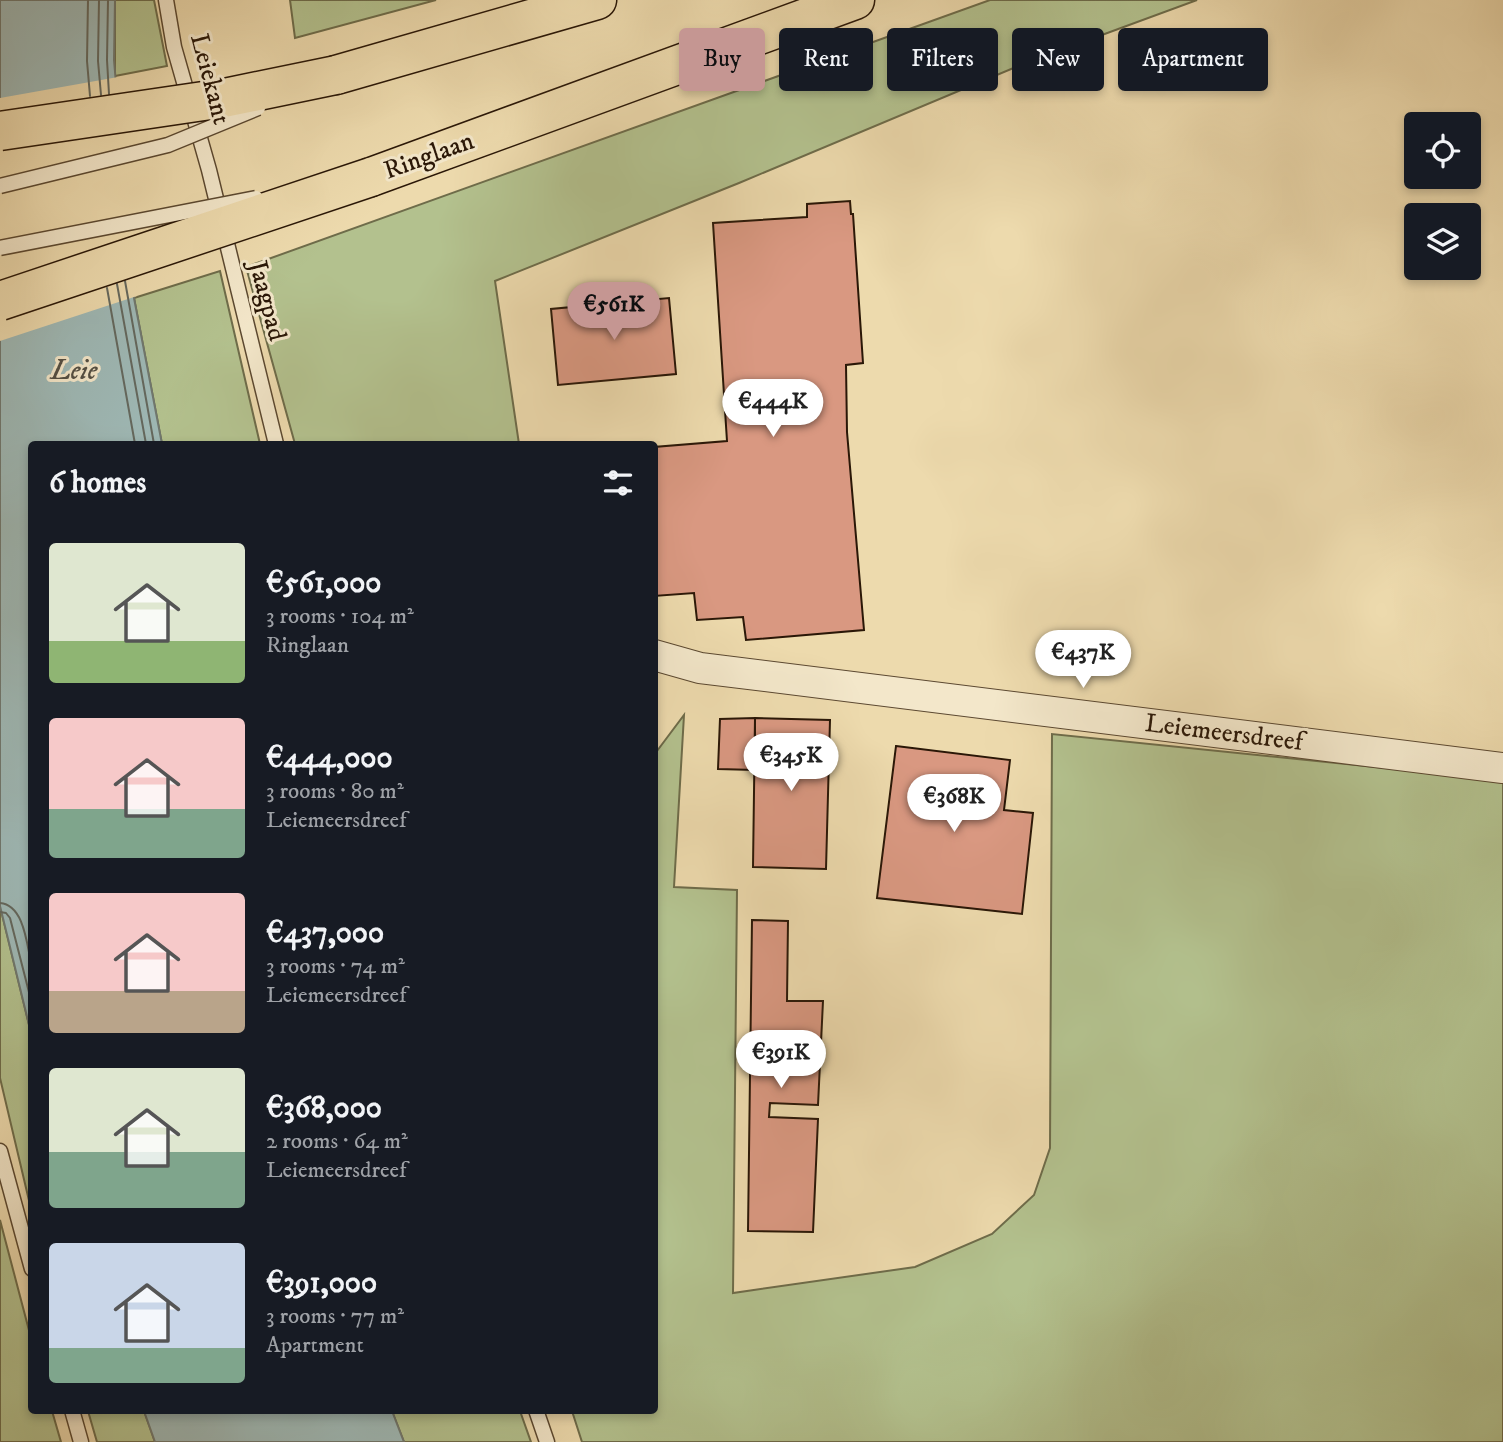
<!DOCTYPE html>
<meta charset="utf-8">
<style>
:root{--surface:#171b24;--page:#242831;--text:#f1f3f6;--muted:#9ea1a6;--accent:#c59692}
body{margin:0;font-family:"IM FELL DW Pica",serif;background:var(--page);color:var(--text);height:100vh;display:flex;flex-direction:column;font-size:26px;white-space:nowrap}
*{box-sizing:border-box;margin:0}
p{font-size:23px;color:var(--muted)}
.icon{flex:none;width:38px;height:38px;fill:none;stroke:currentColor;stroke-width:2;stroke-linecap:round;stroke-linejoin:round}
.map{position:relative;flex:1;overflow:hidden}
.drawer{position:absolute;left:28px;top:441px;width:630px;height:973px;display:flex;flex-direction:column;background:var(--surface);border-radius:7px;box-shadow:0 4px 10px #0003}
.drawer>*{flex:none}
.top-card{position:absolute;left:679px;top:28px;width:665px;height:63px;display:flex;gap:14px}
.fabs{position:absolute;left:1404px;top:112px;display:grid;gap:14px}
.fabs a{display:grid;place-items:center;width:77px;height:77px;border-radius:7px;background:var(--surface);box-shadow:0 4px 10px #0003;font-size:35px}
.price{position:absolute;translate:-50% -60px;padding:0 16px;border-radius:24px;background:#fff;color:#222;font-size:23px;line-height:46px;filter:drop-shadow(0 2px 4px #0008)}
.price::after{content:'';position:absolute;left:50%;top:42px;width:21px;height:16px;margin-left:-10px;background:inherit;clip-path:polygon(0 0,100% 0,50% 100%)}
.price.selected{background:var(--accent);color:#111}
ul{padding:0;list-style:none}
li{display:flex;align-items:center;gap:21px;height:175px;padding:0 21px}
li span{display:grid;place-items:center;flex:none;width:196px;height:140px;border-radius:7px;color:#555}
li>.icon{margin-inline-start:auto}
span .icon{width:84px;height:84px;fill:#fffc;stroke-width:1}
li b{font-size:30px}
h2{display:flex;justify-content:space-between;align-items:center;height:84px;padding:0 21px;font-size:30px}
.chip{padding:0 24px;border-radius:7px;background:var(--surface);box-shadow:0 4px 10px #0003;font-size:24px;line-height:63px}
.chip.selected{background:var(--accent);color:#111}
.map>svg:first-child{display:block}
</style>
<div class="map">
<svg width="1503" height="1442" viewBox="0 0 1503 1442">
<rect width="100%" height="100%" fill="#eddaad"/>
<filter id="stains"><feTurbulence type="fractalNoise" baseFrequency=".00286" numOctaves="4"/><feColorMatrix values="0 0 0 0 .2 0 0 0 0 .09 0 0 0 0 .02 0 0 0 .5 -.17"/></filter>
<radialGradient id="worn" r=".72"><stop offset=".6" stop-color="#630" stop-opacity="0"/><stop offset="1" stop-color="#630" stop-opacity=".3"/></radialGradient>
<path fill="#b3c18e" stroke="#6e6c4a" stroke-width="2" d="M115 0H154L167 66 115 76Z
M290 0H436L295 38Z
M990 0H1197L1023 64 739 183 495 281 519 444H295L246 267Z
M220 271 260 444H162L134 298Z
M684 715 674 887 737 890 733 1293 915 1267 992 1234 1034 1195 1050 1148 1052 734 1503 780V1442H582L572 1411 654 1410V755Z
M0 906 31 1033V1209L0 1078Z
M0 1220 31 1338 32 1410 52 1411 61 1442H0Z
M88 1411H144L155 1442H97Z
M392 1411H520L531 1442H404Z"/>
<path fill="#9eb8b5" stroke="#70786f" stroke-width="2" d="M0 0H115L114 60 134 298 162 444H32L31 1033 0 906Z
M144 1411H392L404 1442H155Z"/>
<path fill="#eddaad" d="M118 77 137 296 0 341V98Z"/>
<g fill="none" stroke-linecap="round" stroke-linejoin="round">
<path stroke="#64685e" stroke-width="2" d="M88 0 87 61 90 96
M99 0 98 61 101 95
M108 0 107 60 109 94
M125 281 154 444
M117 284 146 444
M107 288 135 444
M0 903C25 905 27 947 32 967
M0 912 6 913 10 918 32 1004"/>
</g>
<path fill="#d99881" stroke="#2a1707" stroke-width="2" d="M850 201 851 214H853L863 363 846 365 847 432 864 630 746 640 743 617 697 620 694 593 654 596V447L727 441 713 223 807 217V204Z
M669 298 676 374 558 385 551 309Z
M755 718 830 720 826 869 753 867Z
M755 718V770L718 769 720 719Z
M896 746 1010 760 1004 810 1033 813 1022 914 877 898Z
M752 920 788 921 787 1001H823L818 1105 770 1103 769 1117 818 1119 813 1232 748 1231Z"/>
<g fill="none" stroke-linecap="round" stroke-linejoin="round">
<g stroke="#5b4830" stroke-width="17">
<path id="lane" d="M166 0 174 47 209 170 276 444
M0 1151 32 1269
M72 1410 81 1442
M536 1410 547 1442"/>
</g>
<g stroke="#5b4830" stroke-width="32">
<path id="street" d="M654 655 700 668 1503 768"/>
</g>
<g stroke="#2a1707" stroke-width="41">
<path id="highway" d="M336 75 597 0
M371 177 855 0"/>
</g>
<use href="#lane" stroke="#f3e7ca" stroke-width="14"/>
<use href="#street" stroke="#f3e7ca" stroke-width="30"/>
<use href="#highway" stroke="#eddaad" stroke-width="38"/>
<g stroke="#5b4830" stroke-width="17" stroke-linecap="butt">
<path id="lane-bridge" d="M0 186 168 145 258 108
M0 248 256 198"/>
</g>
<g stroke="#2a1707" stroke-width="41" stroke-linecap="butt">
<path id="highway-bridge" d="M0 131 224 98 336 75
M0 301 371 177"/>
</g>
<use href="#lane-bridge" stroke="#f3e7ca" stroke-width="14"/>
<use href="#highway-bridge" stroke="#eddaad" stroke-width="38"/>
</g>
<g text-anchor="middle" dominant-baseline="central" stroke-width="6" stroke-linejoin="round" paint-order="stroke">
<g font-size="26" fill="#2a1707" stroke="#f3e7ca">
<text transform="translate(210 79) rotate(75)">Leiekant</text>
<text transform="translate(429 156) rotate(-20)">Ringlaan</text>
<text transform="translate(267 301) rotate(75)">Jaagpad</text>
<text transform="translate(1224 733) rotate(7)">Leiemeersdreef</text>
</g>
<g font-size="28" font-style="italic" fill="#534f44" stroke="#f3e7ca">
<text x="74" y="370">Leie</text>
</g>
</g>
<rect width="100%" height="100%" filter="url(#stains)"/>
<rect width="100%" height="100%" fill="url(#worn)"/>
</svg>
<div class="fabs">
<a><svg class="icon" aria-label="locate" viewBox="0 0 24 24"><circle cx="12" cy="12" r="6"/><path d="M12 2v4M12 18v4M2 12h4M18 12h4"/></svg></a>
<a><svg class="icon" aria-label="layers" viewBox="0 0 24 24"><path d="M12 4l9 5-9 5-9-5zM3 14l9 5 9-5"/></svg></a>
</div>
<b class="price selected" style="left:614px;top:342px">€561K</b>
<b class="price" style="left:773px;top:439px">€444K</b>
<b class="price" style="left:1083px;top:690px">€437K</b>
<b class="price" style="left:791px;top:793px">€345K</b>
<b class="price" style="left:954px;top:834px">€368K</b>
<b class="price" style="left:781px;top:1090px">€391K</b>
<div class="top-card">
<a class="chip selected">Buy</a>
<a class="chip">Rent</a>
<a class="chip">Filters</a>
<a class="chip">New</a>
<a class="chip">Apartment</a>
</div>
<section class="drawer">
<h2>6 homes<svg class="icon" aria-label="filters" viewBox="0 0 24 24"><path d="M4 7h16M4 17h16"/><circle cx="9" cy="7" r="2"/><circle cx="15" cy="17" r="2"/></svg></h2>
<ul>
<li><span style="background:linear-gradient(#dfe7d0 70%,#8fb573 0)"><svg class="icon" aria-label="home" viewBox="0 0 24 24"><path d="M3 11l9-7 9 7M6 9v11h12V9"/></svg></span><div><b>€561,000</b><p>3 rooms · 104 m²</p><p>Ringlaan</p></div></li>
<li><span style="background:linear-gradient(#f6c9c9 65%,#7fa58c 0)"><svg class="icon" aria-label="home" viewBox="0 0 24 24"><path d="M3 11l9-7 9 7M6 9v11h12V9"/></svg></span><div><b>€444,000</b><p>3 rooms · 80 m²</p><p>Leiemeersdreef</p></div></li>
<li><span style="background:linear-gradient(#f6c9c9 70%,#b9a48a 0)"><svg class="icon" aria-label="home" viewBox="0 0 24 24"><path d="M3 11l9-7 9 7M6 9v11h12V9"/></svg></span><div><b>€437,000</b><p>3 rooms · 74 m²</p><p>Leiemeersdreef</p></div></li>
<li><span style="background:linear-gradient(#dfe7d0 60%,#7fa58c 0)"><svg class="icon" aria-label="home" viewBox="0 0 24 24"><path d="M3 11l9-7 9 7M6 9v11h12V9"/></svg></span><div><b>€368,000</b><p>2 rooms · 64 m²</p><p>Leiemeersdreef</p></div></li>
<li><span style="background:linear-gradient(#c9d6e8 75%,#7fa58c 0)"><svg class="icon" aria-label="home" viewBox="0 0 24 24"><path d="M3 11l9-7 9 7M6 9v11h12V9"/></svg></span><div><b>€391,000</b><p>3 rooms · 77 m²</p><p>Apartment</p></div></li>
</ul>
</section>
</div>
